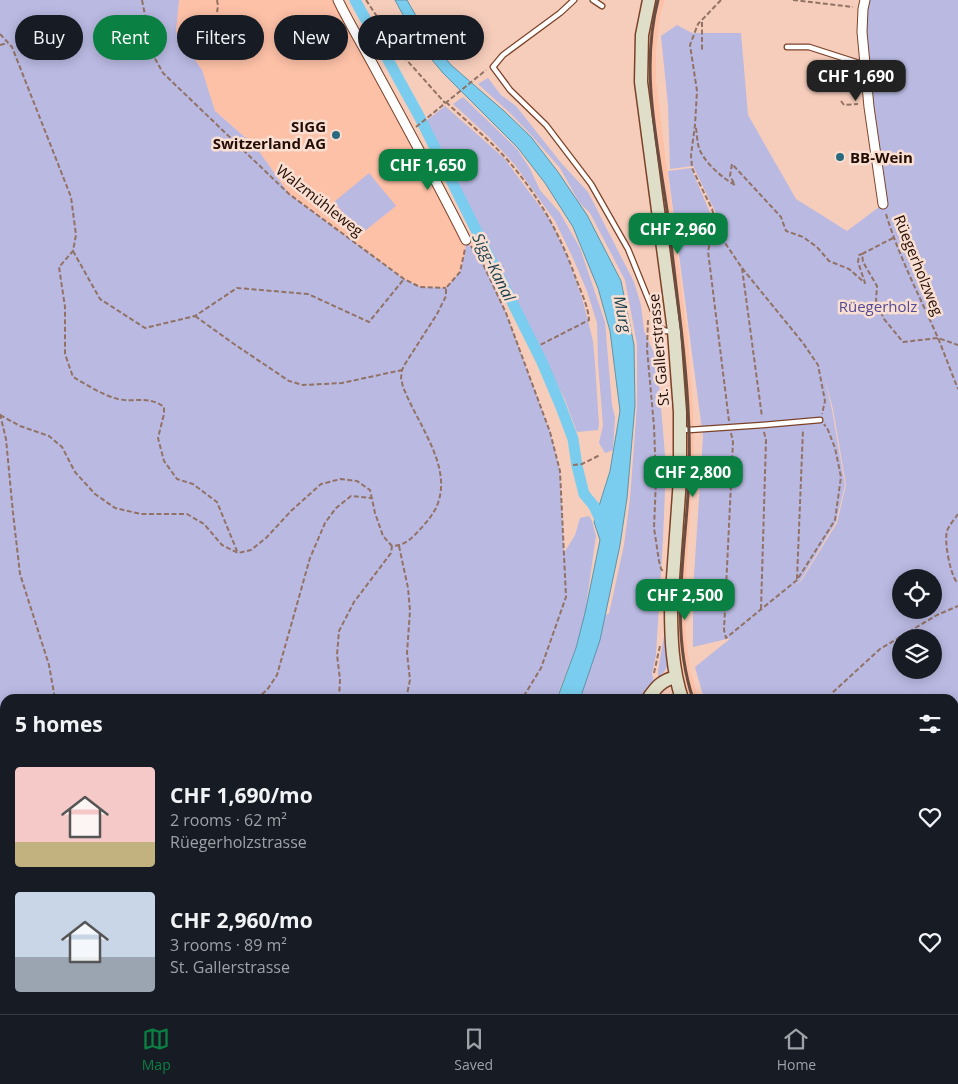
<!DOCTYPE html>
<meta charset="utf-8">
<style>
:root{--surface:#171b24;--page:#242831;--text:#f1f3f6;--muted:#9ea1a6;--line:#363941;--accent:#0b8043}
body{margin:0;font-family:"Open Sans",sans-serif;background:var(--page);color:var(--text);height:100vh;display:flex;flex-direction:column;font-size:19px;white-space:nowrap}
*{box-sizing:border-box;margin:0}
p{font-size:16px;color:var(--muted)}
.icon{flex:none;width:28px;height:28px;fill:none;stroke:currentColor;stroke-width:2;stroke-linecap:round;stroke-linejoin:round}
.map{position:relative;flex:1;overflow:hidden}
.side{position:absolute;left:0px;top:694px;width:959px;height:321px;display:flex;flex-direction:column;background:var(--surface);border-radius:15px 15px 0 0;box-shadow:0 2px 12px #0003}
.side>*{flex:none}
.top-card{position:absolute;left:15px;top:15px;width:500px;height:45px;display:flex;gap:10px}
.buttons{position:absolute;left:892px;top:569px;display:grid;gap:10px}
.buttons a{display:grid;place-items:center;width:50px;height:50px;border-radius:50%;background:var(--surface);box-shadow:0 2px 12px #0003;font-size:25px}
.price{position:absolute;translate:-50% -42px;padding:0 11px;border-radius:10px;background:var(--accent);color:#fff;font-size:16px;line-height:32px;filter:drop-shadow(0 1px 2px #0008)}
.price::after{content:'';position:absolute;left:50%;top:30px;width:15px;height:11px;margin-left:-8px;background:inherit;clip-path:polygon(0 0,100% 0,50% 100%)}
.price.current{background:#222;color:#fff}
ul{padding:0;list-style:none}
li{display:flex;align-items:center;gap:15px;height:125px;padding:0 15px}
li span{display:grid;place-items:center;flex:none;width:140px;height:100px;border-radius:5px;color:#555}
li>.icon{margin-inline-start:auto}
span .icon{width:60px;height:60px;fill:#fffc;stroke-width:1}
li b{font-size:21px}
h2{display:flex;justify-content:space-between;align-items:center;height:60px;padding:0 15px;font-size:21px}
.tag{padding:0 18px;border-radius:22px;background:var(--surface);box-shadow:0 2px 12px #0003;font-size:18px;line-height:45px}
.tag.current{background:var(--accent);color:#fff}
.menu{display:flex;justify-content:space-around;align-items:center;height:70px;border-top:1px solid var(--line);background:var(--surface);font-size:14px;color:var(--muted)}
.menu a{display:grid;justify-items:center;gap:2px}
.menu .current{color:var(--accent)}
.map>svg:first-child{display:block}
</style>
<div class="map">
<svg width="958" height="1014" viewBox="0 0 958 1014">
<rect width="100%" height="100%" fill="#f6cdbb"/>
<path fill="#fdc1a7" d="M179 0H338L466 240 465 254 460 272 446 288 420 287 404 279 289 194 256 147 215 111 202 70 176 32Z
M655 0H665L660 15 656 49V80L688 341 693 408 694 454 686 578 685 613 686 635 690 670 699 699H690L685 684 678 646 677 599 685 500 686 438 684 380 668 236 650 104 647 72V52L648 35 652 11Z"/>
<path fill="#b9b9e2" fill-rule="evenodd" d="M0 0H179L176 32 202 70 215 111 256 147 289 194 404 279 420 287 446 288 460 272 465 254 466 240 483 264 506 313 550 432 560 471 564 553 575 535 580 518 589 516 592 521 596 536 585 613 576 647 556 699H5V1010H335L334 1014H0Z
M865 0H958V818L954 819V699H704L695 667 731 638 693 647V591L703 437 668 171 691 168 711 215 716 213 693 166 670 169 668 105 661 36 677 25 692 33H741L748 115 796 199 847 231 883 204 869 107ZM824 376 833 409 846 485 837 523 801 581 794 587 800 581 836 522 845 485 832 410ZM901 578H934V610H901ZM901 638H934V670H901Z
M488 78 501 95 516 106 562 164 588 192 634 282 641 305 644 331 657 360 666 467 663 538 656 655 652 674 654 682 644 699H580L600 639 605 615 609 614 624 545 630 499 637 405V344L625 280 590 213 579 202 560 168 532 136 510 113 478 84Z
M463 97 517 149 529 167 540 190 560 213 580 248 605 322 612 405 615 417 613 450 605 453 599 443 603 425 598 363 597 323 587 291 572 256 555 221 515 165 489 137 453 104Z
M445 106 504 158 550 220 568 258 582 298 588 321 593 341 595 363 599 425 598 430 577 432 565 400 426 121Z
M369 173 396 206 361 234 334 202Z
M665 630 668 665 664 672 658 678V671Z
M362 1010H443V1014H360Z
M559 1010H644L641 1014H560Z
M647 1010H727L722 1014H643Z"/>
<path fill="#7acdee" stroke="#6093a8" d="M395 0H407L428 37 451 65 504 111 531 137 558 172 587 215 621 281 634 345 635 405 627 498 620 545 600 640 580 699H557L576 648 585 613 600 540 594 522 610 471 620 411 610 331 598 288 573 227 545 183 518 148 443 73 418 43Z"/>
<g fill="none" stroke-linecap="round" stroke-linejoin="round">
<path stroke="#7acdee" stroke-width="11" d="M355 0 419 116 542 362 561 407 573 439 577 466 584 494 594 506 603 526"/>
<g stroke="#7b4228" stroke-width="7">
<path id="lane" d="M574 0 560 13 503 55 493 67 510 90 546 125 591 184 628 249 660 328 666 331H673
M593 0 602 6
M787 47H809L865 65
M682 429 689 430 763 425 820 420
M685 1014 690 1010"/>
</g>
<g stroke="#7b4228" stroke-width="11">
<path id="street" d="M338 0C350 25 365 49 378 74 408 129 438 184 466 240
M865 0 863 9 862 32 869 107 883 204"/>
</g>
<g stroke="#7b4228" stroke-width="15">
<path id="secondary" d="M649 0 642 35 641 82 674 331 680 412V479L671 606C671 637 672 669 682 699
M648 699C656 687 662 680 676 677
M954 862H958
M447 1014 448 1010"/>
</g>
<path stroke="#927264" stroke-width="2" stroke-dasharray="5 2.5" stroke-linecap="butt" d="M142 0 153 55 163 73 289 194 404 279 420 287 446 288
M217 0 218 6 217 12
M366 0 404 57 445 103
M721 0 698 24 690 45 697 91 695 125 691 155 692 168 712 209 719 234 742 268 762 417
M793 0 853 7
M702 22V52
M0 34 12 47 71 197 76 235 73 251 59 267 65 307V354L73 377C87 385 102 395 118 399 135 403 148 395 164 407V414L158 438 164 461 177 479 193 484 217 502 237 551
M0 45 8 43
M841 101 844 105 858 104
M446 102C465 120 485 136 503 155 535 190 559 231 575 276 580 290 588 305 589 320L540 345
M416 127 486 70
M696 128C697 134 697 142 699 148 704 162 722 178 735 185L730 176 732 164 781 217 786 231 803 237 817 247 829 261 849 269 865 283 858 262 859 255 862 254
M886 214C899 257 920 297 938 338 945 355 951 372 958 389
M719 234 710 243 708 251 729 421
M893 238 862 254 863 262 877 286 876 300 884 319 903 342 938 338 958 345
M471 246 483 264 506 313 550 432 560 471 566 597 541 668 522 699
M73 251 100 299 145 328 195 316 237 288 308 294 369 322 404 279
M742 268 803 343 818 365 825 401 822 414
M195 316 234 344 289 381 303 385 342 383 402 370
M648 320 647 349 654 426 656 479 654 528 659 561 661 569 663 571
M0 414 6 439 13 513 20 574 49 665 55 699
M0 415 20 426 49 436 62 447 75 472 95 494 115 508 141 514H187L204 524 222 545 238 553 251 550 267 537 291 511 321 484 341 479 357 481 370 490 375 513 383 536 392 546C406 546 414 536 423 526 429 519 435 512 438 503 448 475 432 446 420 422 414 411 408 399 403 387L401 378 402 370 405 364 437 314 446 296V288L460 272 465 249
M731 433 733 442 724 630 726 638 797 580 835 520 841 477 835 448 828 430 824 424
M573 465 582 464 600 455
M958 514C955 519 949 525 947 531 944 542 950 572 956 581L958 582
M399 546 408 588 410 611 407 653 410 680 406 699
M797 579 803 429
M761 609 766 440 764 432
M654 673 660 646
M256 699 267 690 277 675 310 558 325 523 336 508 351 496 371 498
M339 699 340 679 337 655 339 631 354 602 391 553 392 546
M831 699V694L880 649 937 615 958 606
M954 778H958
M0 826 5 827
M159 1010 161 1014
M238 1014V1010"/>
<use href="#lane" stroke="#fff" stroke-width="4.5"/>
<use href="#street" stroke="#fff" stroke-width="9"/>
<use href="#secondary" stroke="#dfdec8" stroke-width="12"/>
<path stroke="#6a4d41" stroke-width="3" d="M658 0C640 69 657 141 667 210 671 244 675 278 679 311 686 367 691 421 689 477 686 552 669 626 693 699
M954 852 958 853"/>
</g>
<g fill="#2b697f" stroke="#f9ded2" stroke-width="2">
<circle cx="336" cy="135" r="5"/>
<circle cx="840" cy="157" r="5"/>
</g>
<g text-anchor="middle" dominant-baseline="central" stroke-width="5" stroke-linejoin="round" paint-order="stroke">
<g font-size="15" font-weight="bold" fill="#230c03" stroke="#f9ded2" text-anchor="end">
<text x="326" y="126">SIGG<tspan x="326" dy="17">Switzerland AG</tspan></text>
<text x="850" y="157" text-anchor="start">BB-Wein</text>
</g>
<g font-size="15" fill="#230c03" stroke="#f9ded2">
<text transform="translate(320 200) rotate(38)">Walzmühleweg</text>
<text transform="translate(919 265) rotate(68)">Rüegerholzweg</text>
<text transform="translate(658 350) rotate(-95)">St. Gallerstrasse</text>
</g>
<g font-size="15" fill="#524a98" stroke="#f9ded2">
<text x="878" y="306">Rüegerholz</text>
</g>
<g font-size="16" font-style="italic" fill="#173d4b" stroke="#f9ded2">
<text transform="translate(494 267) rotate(63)">Sigg-Kanal</text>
<text transform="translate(623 314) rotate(79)">Murg</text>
</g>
</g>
</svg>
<div class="buttons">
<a><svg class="icon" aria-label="locate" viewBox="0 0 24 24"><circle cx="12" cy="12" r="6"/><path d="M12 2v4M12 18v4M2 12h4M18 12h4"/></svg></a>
<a><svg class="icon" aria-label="layers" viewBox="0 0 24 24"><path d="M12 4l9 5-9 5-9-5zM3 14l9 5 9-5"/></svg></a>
</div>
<b class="price current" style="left:856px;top:102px">CHF 1,690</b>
<b class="price" style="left:428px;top:191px">CHF 1,650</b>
<b class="price" style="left:678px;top:255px">CHF 2,960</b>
<b class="price" style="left:693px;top:498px">CHF 2,800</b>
<b class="price" style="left:685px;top:621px">CHF 2,500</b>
<div class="top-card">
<a class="tag">Buy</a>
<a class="tag current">Rent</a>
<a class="tag">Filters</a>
<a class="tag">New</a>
<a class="tag">Apartment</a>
</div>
<section class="side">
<h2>5 homes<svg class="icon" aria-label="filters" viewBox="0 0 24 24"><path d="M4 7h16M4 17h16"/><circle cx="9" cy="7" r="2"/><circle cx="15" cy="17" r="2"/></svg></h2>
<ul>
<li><span style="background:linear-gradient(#f6c9c9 75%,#c2b280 0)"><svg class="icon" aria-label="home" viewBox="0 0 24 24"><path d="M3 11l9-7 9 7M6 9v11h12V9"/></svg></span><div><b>CHF 1,690/mo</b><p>2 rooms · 62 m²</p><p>Rüegerholzstrasse</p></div><svg class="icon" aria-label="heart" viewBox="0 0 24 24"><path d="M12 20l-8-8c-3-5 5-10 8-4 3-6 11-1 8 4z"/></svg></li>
<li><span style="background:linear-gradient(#c9d6e8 65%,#9aa5b1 0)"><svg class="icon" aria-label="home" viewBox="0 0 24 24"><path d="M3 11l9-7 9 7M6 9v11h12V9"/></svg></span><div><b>CHF 2,960/mo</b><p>3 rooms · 89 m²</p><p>St. Gallerstrasse</p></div><svg class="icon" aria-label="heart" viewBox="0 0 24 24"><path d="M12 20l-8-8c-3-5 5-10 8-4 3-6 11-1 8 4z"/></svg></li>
</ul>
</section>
</div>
<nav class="menu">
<a class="current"><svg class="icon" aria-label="map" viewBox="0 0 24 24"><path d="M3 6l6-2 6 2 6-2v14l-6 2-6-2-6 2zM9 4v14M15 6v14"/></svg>Map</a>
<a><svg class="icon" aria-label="saved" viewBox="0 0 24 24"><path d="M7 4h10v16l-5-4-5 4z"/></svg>Saved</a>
<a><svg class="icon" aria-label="home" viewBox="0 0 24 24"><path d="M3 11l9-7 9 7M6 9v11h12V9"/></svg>Home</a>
</nav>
